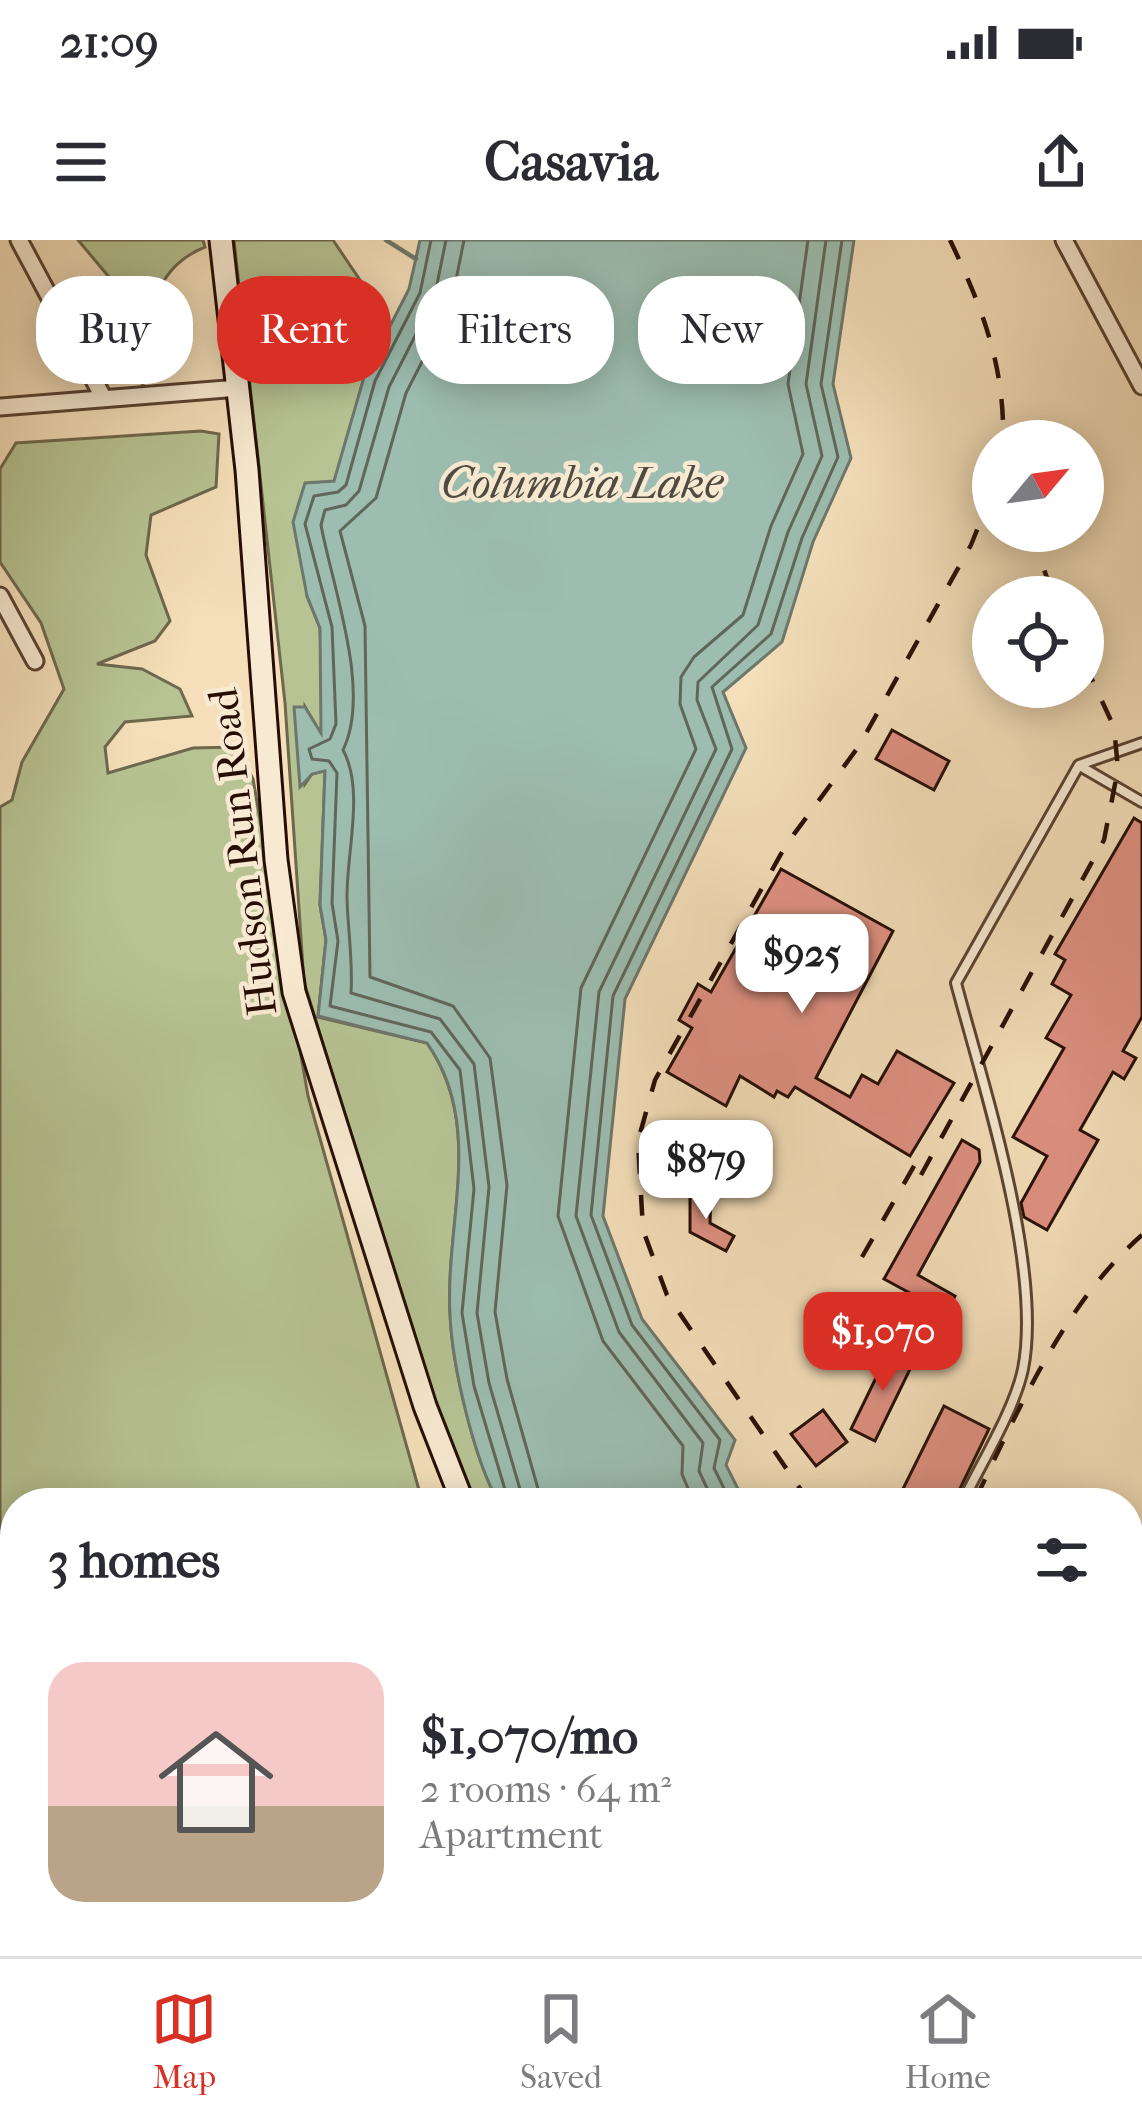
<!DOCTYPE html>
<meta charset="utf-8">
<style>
:root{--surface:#fff;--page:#f2f2f3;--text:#2b2b33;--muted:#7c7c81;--line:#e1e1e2;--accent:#d93025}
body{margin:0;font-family:"IM FELL French Canon",serif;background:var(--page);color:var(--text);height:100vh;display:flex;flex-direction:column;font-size:45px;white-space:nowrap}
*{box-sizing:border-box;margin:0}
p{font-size:39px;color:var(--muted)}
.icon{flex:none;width:66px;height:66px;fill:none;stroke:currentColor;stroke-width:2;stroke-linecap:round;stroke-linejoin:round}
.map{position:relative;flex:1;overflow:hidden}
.side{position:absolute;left:0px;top:1248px;width:1143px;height:468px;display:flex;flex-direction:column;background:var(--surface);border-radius:48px 48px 0 0;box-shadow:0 6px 30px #0003}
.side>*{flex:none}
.guide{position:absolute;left:36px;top:36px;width:1071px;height:108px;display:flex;gap:24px}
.needle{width:78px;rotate:61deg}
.tools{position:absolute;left:972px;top:180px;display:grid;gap:24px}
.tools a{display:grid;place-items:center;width:132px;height:132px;border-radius:50%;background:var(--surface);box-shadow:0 6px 30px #0003;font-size:60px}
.price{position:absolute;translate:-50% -102px;padding:0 27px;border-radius:24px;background:#fff;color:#222;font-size:39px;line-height:78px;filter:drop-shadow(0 3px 6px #0008)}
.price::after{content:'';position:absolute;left:50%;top:72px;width:36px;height:27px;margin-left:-18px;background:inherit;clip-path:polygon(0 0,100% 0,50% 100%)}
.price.active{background:var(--accent);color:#fff}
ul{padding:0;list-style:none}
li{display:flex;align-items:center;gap:36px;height:300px;padding:0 48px}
li span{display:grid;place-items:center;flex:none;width:336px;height:240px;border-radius:36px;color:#555}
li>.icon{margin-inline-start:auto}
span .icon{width:144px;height:144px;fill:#fffc;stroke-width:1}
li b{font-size:51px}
h2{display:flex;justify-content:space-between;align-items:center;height:144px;padding:0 48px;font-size:51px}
.chip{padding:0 42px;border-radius:48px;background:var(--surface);box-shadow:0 6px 30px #0003;font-size:42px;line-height:108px}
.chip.active{background:var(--accent);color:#fff}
.status{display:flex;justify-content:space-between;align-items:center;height:84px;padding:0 60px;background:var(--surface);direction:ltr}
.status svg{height:33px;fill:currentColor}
header{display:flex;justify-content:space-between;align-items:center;height:156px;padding:0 48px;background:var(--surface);font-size:54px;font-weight:700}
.menu{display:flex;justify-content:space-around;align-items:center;height:168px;border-top:3px solid var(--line);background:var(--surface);font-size:33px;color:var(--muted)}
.menu a{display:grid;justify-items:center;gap:6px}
.menu .active{color:var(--accent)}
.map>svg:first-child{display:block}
</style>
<div class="status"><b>21:09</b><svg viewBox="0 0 49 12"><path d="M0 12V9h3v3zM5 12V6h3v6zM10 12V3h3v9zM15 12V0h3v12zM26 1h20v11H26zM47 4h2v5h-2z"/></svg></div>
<header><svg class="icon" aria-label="menu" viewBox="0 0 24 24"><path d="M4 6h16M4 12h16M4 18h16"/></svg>Casavia<svg class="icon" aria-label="share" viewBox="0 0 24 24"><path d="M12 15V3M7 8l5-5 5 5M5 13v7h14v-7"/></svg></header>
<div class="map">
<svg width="1142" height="1716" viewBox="0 0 1142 1716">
<rect width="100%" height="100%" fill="#f4dfba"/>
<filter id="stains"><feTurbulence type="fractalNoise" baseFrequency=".00167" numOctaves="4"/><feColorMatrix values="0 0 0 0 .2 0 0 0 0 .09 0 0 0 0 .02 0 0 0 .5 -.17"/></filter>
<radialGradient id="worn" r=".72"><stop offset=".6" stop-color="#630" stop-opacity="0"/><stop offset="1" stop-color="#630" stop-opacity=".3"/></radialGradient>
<path fill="#b7c393" stroke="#6e684c" stroke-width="3" d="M78 0H203L205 7C144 32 151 88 143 144L85 109 69 72 107 58 114 43Z
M234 0H333L370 55 384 97 364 137 307 356 320 388 324 485 321 495 305 467V544L312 534 325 530 320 665 326 700 318 777 427 803C485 887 445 982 450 1074 452 1125 474 1220 499 1263H480L462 1237 439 1181 304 742 285 463Z
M201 191 219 194 216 247 151 275 146 315 170 381 155 401 97 424 142 429 180 449 192 476 125 482 105 507 108 533 193 508 236 507 253 539 308 856 421 1257 411 1263H15V1488L0 1495V567L12 560 22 522 64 449 41 383 0 322V229L16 203Z
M899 1701H977L987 1716H903Z"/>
<path fill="#9cbdb0" stroke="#6d776c" stroke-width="3" d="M420 0H854L833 144 851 218 813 302 782 402 723 452 746 508 625 759 603 976 642 1079 735 1200 726 1225 745 1263H499C474 1220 452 1125 450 1074 445 983 485 884 427 803L318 776 326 700 320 665 325 531 312 534 300 547 294 467H305L321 493 320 388 307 356 293 282 305 243 334 241 364 137 409 49Z"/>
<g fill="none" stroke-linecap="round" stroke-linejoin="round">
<path stroke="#61665a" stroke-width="3" d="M431 0 420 53 375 141 346 245 338 252 314 256 305 284 332 387 336 484 330 499 309 509 312 519 329 521 337 533 332 663 338 701 330 766 431 792 460 830 474 949 462 1073 474 1146 509 1263
M446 0 434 59 389 147 359 251 346 265 325 270 321 285C332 346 372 451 343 510 365 550 346 614 347 659 348 691 353 721 351 753L440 779 474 824 489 947 477 1073 489 1143 524 1263
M464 0 451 65 406 153 376 258 340 291 365 386 370 737 453 766 490 818 507 945 495 1072 507 1139 542 1263
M694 1263 682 1234 683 1206 603 1101 558 976 581 748 696 509 680 464 681 437 694 417 743 375 771 286 803 214 788 144 808 0
M714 1263 699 1231 703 1203 619 1092 576 976 599 752 716 509 697 460 698 442 758 385 788 292 822 216 806 144 826 0
M731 1263 714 1228 720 1200 632 1085 591 975 613 756 732 509 712 447 771 394 802 298 838 217 821 144 842 0"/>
<path stroke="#6d776c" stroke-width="4.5" d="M386 0 416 19
M1013 1701 1021 1716"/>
</g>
<path fill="#df9183" stroke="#260e05" stroke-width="3" d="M892 490 949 521 934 550 876 519Z
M1134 578 1142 583V777L1123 811 1136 818 1124 839 1113 832 1080 890 1098 900 1047 990 1024 977 1021 963 1047 916 1013 897 1064 808 1046 798 1071 755 1052 744 1065 720 1055 714Z
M781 629 893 691 816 838 850 857 862 835 878 844 897 811 954 843 910 916 795 847 788 857 777 851 774 857 740 836 726 866 667 832 692 788 679 780 698 744 711 752Z
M962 900 979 910 980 922 918 1035 955 1056 935 1093 930 1090 925 1098 903 1086 919 1058 884 1039Z
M690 953 711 954 710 983 734 996 726 1011 690 992Z
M891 1107 915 1119 875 1201 851 1189Z
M944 1166 989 1189 953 1263H896Z
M823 1170 847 1202 816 1226 791 1194Z"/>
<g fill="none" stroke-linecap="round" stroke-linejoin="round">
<g stroke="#5a4232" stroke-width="14">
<path id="lane" d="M1080 526 1142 562
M962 1263C980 1225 1015 1169 1023 1129 1043 1028 983 845 956 743L1079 525 1142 503
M810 1701 812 1716
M885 1701 891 1716
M1101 1701 1112 1716
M0 1711 2 1716
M41 1716 69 1701
M721 1716 749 1701"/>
</g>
<g stroke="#5a4232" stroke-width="21">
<path id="street" d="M19 0 103 157
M1064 0 1142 146
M0 167 239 148
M0 356 35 421"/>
</g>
<g stroke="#260e05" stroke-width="27">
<path id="secondary" d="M221 0 247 230 276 620 294 752 425 1166 463 1263
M0 1543 15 1535
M977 1701 987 1716"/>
</g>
<use href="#lane" stroke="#f8ead2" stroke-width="8"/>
<use href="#street" stroke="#f8ead2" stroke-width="15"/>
<use href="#secondary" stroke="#f8ead2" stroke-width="21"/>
<path stroke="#260e05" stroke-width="4.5" stroke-dasharray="21 21" stroke-linecap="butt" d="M950 0C982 67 1005 126 1003 201
M1030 291 1054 357
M921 935 1104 600 1118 529 1114 487 1083 420
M862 1017 922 912
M976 1258C1019 1168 1066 1061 1142 995
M810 1263 667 1055 643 990 638 901 655 840 786 605 859 506 971 305 993 250
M815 1701 821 1716
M116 1716 144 1701
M146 1716 174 1701"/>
</g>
<g text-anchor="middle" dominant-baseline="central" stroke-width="9" stroke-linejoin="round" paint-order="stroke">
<g font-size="42" fill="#260e05" stroke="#f8ead2">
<text transform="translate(243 612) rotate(-97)">Hudson Run Road</text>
</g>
<g font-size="45" font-style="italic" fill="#4f4b41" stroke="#f8ead2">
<text x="582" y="243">Columbia Lake</text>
</g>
</g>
<rect width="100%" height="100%" filter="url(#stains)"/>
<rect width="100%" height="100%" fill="url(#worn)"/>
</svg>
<div class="tools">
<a><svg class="needle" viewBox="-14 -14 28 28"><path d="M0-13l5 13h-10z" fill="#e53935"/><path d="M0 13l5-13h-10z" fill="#7c7c81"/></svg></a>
<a><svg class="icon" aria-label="locate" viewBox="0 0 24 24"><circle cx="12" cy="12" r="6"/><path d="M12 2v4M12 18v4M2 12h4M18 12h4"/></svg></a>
</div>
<b class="price" style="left:802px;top:776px">$925</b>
<b class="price" style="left:706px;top:982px">$879</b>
<b class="price active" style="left:883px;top:1154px">$1,070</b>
<div class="guide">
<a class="chip">Buy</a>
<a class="chip active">Rent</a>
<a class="chip">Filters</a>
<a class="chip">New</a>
</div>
<section class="side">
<h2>3 homes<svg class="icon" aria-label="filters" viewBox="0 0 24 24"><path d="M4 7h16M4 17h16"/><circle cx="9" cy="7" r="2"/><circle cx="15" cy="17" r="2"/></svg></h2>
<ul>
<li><span style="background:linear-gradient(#f6c9c9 60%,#b9a48a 0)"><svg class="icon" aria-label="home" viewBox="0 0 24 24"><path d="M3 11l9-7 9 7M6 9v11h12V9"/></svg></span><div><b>$1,070/mo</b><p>2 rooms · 64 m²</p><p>Apartment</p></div></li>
</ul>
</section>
</div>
<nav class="menu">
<a class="active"><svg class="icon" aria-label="map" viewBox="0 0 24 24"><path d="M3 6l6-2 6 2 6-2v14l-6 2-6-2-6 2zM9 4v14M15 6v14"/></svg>Map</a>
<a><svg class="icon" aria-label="saved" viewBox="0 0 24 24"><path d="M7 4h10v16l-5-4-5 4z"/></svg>Saved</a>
<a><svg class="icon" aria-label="home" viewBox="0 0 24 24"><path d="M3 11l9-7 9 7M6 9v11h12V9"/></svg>Home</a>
</nav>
